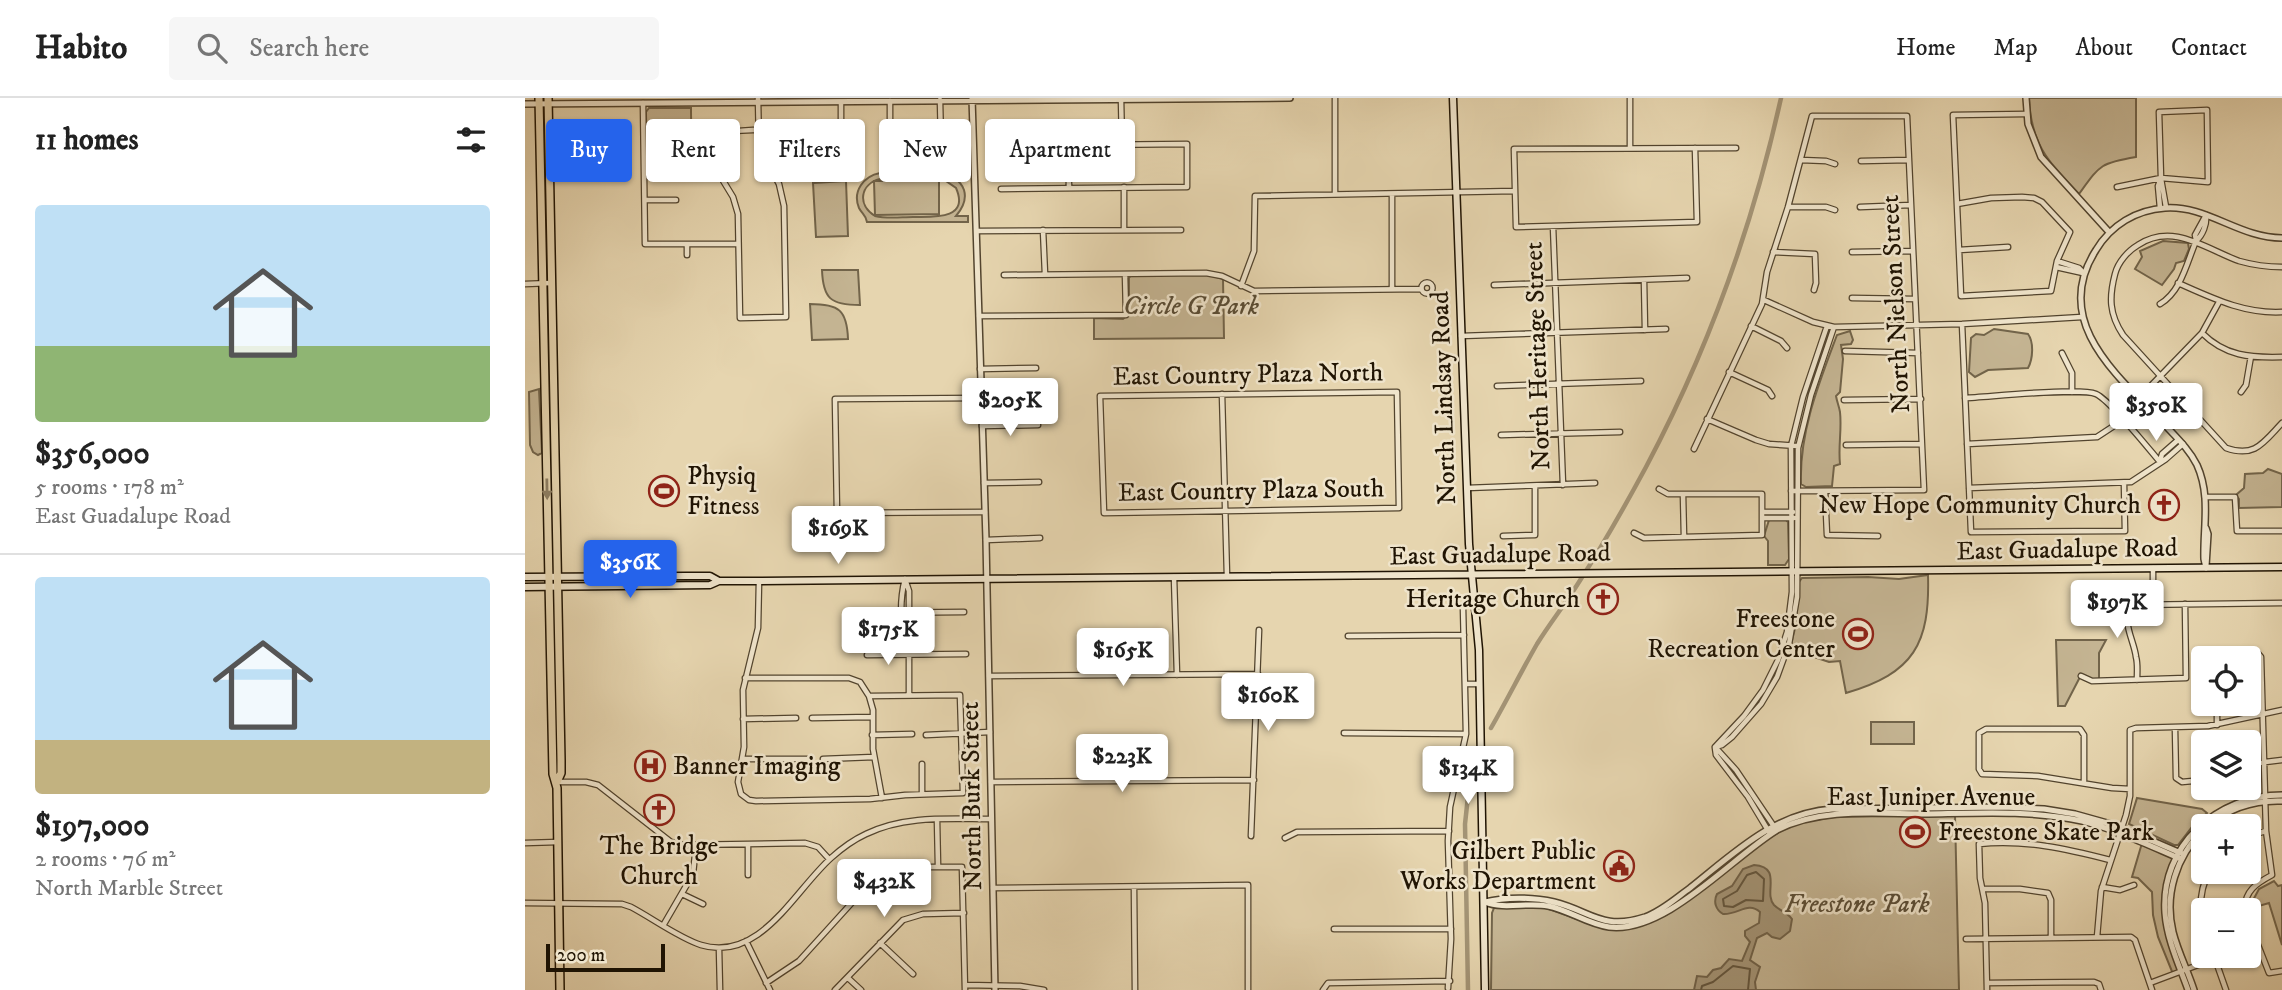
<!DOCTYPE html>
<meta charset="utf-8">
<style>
:root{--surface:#fff;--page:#f6f6f6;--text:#222;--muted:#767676;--line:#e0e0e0;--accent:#2563eb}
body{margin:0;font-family:"IM FELL DW Pica",serif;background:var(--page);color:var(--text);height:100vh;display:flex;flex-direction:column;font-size:26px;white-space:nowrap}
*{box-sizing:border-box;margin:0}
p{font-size:23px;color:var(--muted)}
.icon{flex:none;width:38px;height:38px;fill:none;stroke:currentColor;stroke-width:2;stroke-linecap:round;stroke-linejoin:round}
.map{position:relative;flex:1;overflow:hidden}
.details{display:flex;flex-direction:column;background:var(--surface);width:525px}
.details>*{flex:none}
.top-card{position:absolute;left:21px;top:21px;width:665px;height:63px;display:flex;gap:14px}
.tools{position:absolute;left:1666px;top:548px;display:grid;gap:14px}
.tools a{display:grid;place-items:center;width:70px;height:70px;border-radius:7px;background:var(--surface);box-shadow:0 2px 5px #0004;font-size:35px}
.scale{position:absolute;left:21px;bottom:18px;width:119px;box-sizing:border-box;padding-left:7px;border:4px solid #201403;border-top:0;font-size:19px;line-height:24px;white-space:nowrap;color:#201403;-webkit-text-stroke:5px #efe4cb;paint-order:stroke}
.price{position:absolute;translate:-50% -60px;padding:0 16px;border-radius:7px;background:#fff;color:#222;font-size:23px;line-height:46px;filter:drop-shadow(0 2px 4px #0008)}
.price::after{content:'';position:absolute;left:50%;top:42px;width:21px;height:16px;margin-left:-10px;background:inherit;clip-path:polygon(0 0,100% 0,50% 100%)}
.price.current{background:var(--accent);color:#fff}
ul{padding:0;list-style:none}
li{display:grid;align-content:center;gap:14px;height:371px;padding:0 35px}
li+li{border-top:2px solid var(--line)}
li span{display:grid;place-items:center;height:217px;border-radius:7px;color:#555}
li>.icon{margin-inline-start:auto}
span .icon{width:126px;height:126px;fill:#fffc;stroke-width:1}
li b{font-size:30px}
h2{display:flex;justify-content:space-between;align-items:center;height:84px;padding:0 35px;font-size:30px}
.chip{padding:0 24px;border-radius:7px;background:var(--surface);box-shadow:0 2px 5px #0004;font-size:24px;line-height:63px}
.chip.current{background:var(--accent);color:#fff}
header{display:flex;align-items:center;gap:42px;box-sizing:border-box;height:98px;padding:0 35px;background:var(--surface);border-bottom:2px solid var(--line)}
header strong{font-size:33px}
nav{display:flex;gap:38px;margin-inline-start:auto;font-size:24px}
.search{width:490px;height:63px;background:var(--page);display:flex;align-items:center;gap:18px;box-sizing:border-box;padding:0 24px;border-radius:7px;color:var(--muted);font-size:26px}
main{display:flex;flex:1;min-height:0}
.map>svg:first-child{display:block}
</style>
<header>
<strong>Habito</strong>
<div class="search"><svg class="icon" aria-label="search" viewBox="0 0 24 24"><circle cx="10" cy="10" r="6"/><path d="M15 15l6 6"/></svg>Search here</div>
<nav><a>Home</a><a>Map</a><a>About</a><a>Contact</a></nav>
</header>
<main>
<section class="details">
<h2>11 homes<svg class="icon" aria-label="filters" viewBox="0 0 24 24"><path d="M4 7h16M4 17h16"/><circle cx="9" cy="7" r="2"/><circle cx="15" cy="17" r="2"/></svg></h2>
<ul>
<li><span style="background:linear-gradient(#bfe0f5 65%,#8fb573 0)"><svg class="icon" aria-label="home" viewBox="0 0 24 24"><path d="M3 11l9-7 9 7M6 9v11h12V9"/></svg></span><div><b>$356,000</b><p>5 rooms · 178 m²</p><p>East Guadalupe Road</p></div></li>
<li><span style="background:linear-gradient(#bfe0f5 75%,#c2b280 0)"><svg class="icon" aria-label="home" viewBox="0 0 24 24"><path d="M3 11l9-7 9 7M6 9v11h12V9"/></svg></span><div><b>$197,000</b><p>2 rooms · 76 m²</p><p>North Marble Street</p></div></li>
</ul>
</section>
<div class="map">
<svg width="1757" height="892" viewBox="0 0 1757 892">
<rect width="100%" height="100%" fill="#e6d5af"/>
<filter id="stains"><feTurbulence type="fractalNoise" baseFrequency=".00286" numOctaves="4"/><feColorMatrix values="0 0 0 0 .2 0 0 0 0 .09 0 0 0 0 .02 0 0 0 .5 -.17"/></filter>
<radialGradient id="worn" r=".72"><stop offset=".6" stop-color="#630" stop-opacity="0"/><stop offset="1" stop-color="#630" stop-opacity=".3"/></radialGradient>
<path fill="#c4b492" stroke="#72644a" stroke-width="2" fill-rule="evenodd" d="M1504 0H1611V59C1575 65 1575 67 1554 96 1523 63 1506 47 1504 0Z
M124 10H166C166 24 166 34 170 46L166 47V80L122 81 121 14Z
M355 75C377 75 431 66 439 92 442 102 437 111 431 118H443V124H342C341 117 337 116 334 110 327 93 339 78 355 75ZM355 81H418L431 90C445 122 408 119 388 119 376 119 362 121 350 118 332 107 335 86 355 81Z
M321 83 323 138 291 139 288 85Z
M349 83H414V116L350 117Z
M1638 143 1663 145 1664 151 1659 163 1651 165 1649 171 1637 187 1610 171 1617 159 1615 153Z
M297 172H333L335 207C306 207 298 201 297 172Z
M681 176 698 181 699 240 569 241V220L598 221 604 216V180L606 177Z
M285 206C314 206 322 212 323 241L287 242Z
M1469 231 1503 236C1509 244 1508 261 1503 270L1463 272 1450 279 1444 274 1446 240 1451 236 1459 237Z
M1325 233 1328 242 1326 246 1316 247 1318 261 1315 294 1311 298C1312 304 1314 308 1315 314 1317 332 1313 348 1315 366L1309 368 1307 388 1281 389 1276 386C1274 334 1294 285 1312 237Z
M14 291 17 355 13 357 8 354 5 347 4 294Z
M1743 371 1757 376V409L1714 410V401L1711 397 1719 390 1720 376 1738 375Z
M1244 422 1260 421 1263 424 1264 461 1260 467H1243V443L1239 438Z
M1403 477C1405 546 1389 575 1321 595L1315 563 1304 564 1265 551 1271 526 1274 484 1277 480 1343 479 1374 481Z
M1531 542H1581L1574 555V583L1555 579 1540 608H1533Z
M1346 624H1389V646H1346Z
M1612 700 1677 711 1682 715 1667 729 1653 747H1649L1604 726Z
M1430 717 1434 892H966L967 815 969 810H1021L1074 829 1108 830 1141 817 1240 742 1271 725 1309 719Z
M1617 745 1653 760C1634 807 1644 826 1659 872L1648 876 1633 839 1628 817 1627 794 1613 780 1607 779Z
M1749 783 1753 788 1757 787V847L1744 805 1727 810 1726 806 1734 791Z"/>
<path fill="#a39375" stroke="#6f6047" stroke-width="2" d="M1229 767C1258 769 1238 795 1249 807 1255 813 1262 814 1267 821L1265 833 1255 841 1247 839 1242 835 1232 840 1225 862 1235 869 1230 884 1231 892H1169L1172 878 1182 879 1188 872 1196 870 1204 861 1217 863 1225 844 1220 838V833L1234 825 1235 814C1223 803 1213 817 1198 816 1191 812 1188 804 1192 796L1207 788 1218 771Z"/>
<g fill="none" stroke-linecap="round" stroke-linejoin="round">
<path stroke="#62543c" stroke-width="2" d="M1231 774 1239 781 1238 803 1221 802 1208 809 1199 808 1198 801 1212 793 1222 777Z
M1176 892 1177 888 1188 884 1208 868 1225 871 1223 892"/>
<path stroke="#a39375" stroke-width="4.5" d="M966 630C982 602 996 574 1012 546 1025 525 1041 505 1054 484 1078 447 1100 408 1121 369 1182 254 1228 127 1256 0
M943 892 940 726 944 689"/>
<g stroke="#52442e" stroke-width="7">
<path id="minor" d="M596 0 597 47
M810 0V96
M1105 0V50
M415 2 416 45
M118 5 120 146H213
M316 5V45
M190 34 191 63 194 76 208 99 213 116 215 220 261 219 259 108 254 86 234 48 233 0
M174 38C192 34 242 29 259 34 261 34 268 39 269 40
M365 45V3
M543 48 544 90
M1170 50 1172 124 991 129 989 51C1063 50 1137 50 1211 50
M1276 62 1301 63 1310 66
M1336 63 1384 62
M1636 81 1641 109
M599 89V132
M1592 89 1636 80 1683 84 1682 12 1634 14 1636 80 1633 88 1635 110
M476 91 662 89V46L476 48
M867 96V190
M120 102H151
M1432 106 1466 100 1497 99 1509 100 1517 104 1545 134 1532 163 1526 193 1436 198 1428 17 1501 16
M1263 109H1301L1310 112
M1335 109 1386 107
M1028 128 1038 387
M518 132 520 176
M452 133 656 132
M1671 142 1670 137 1681 117
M1434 152 1483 149
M1248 154 1290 156 1291 185 1289 192
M1327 154 1388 153
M162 157V146
M1532 163 1554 170 1559 175
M1531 169 1558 175
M1757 169C1743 169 1728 167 1714 163 1681 151 1648 124 1613 147 1603 153 1593 164 1590 176 1584 199 1584 216 1598 237L1701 350C1730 360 1738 345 1757 325
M479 177 681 175 697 178 729 193 896 191
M1119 182 1120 232
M896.5 190a5.5 5.5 0 1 1 11 0a5.5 5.5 0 1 1-11 0Z
M1653 185C1687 200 1719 216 1757 214
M0 186 26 185
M969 187 1162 180
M716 188 729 153 730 98 990 93
M1327 200 1390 201
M1239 202 1288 224 1309 229 1437 226 1557 219
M1635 206C1656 194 1662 164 1671 143 1678 137 1682 126 1681 117
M454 218 601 217 600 176
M1437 226 1446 434 1600 433 1599 385
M1226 228 1256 243 1262 250
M1677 235C1700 258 1725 260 1757 259
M936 238 1141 231
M1320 253 1393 255
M1537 255 1547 275V294
M455 271 511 270
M1204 274 1243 292 1247 298
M972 288 1116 283
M872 294 874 410 579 415 575 298Z
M1716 294 1721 287 1726 258
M697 296 702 478
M1440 300C1464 299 1555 289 1571 296 1585 302 1623 350 1635 364
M1614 300 1677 235 1694 204
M310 301 456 300
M310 301 312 415
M1319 302 1396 301
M1182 321 1231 342 1244 346 1273 348
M457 328 513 327
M976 337 1095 334
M1442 346 1572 339 1598 322
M1321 347 1396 346
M1169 351 1237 206 1242 174 1263 109 1287 18H1382L1399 392 1266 393
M1635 363 1637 356 1653 342
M459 385 514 384
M942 390 1070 385
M1444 390 1606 384 1641 361 1658 346
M1300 393 1302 437 1353 438
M1158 396 1159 439
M1680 399H1710L1712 433H1757
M1238 414H1268
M312 415 460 414
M1238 420H1269
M1109 435 1119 440 1237 437V396H1143L1134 391
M978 438 1010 437V388
M461 442 515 440
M1628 470V506
M649 479 652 577
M380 481 384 493V596
M380 481C374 504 375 533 383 555
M341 515 439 514
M823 538 939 537
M342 557 441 556
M1691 560 1692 555 1698 554 1731 553 1736 559 1741 733 1747 777C1732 785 1719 793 1720 812
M464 578 733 576
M1556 578 1567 583 1661 580 1660 506
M220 580H324L335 584 344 598 435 597 438 695 380 697 345 701 231 703 224 702 216 696 213 684 219 649 218 592 233 530 234 483
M1612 582C1612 575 1613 566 1611 559 1609 542 1596 524 1606 507L1757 505
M940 586H954
M344 598 348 612V651L357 700
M1692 606V627
M287 620 347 619
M218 621 271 620
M1650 630 1651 680 1657 684 1678 682
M819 635 941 636
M347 637 387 636
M401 637 465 634
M1190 649 1197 647 1207 639 1236 606 1252 579 1264 546 1272 499 1273 350 1286 297 1309 229
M1190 649 1219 618 1238 592 1253 562 1262 534 1267 494 1266 348 1278 299 1302 228
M1190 650 1191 657 1223 699 1244 734
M1191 650 1211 672 1250 730
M217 661H285
M298 661 349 659
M397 666V695
M1724 666 1757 662
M33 684H61L73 687 146 744 158 747 280 745 293 749 304 761
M466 684 729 682
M1559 685V637L1555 631H1461L1454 635V671L1457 676 1513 678 1587 690 1605 691
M412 721 413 768
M726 738 734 532
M1724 738 1741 733
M760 740 772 734 924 733
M0 745 33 744
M223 746V777
M609 789 610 892
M1577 789 1595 792 1609 787
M468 790 723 787V892
M1458 791H1495L1523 795 1526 802V839
M157 796 178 806
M0 805 97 806 106 809C127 820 154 840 176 847 235 865 270 792 306 760 316 751 328 742 341 736 379 717 424 721 466 721
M1724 824 1744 875 1757 873
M139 826 168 776 171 747
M1678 830C1674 811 1675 791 1684 774
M809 831H926
M1572 839 1576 793 1601 717 1605 698V632L1611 630 1683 628 1757 612
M1441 841 1606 839 1610 842 1627 892
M221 843 245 892
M355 845 388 876
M1724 847 1732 844
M194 850 195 892
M1689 858 1701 892
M323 880 336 892
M241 885 274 863 333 798 356 779 389 769H437L440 892
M1462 885 1569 884 1574 886 1576 892
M1625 885 1697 858
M440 887 495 888 519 892
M923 890 926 841 923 743 925 709 941 636 938 509
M310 892 378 822 398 816 439 815
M798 892 803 885 925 883
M1462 892 1460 805 1455 780 1454 746C1498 741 1543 751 1585 762"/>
</g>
<g stroke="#52442e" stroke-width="8">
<path id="tertiary" d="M447 0 461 442 470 892
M1501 0 1503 26 1516 59 1584 134
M0 6 765 0
M1681 430 1683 436 1681 468
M1681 470 1679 461C1678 429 1686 398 1672 367 1664 351 1651 339 1639 326 1593 278 1525 224 1571 152 1586 127 1611 112 1640 110 1682 107 1714 140 1757 140
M1683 728C1704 710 1729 702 1757 703
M960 804C980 799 1008 799 1029 804 1066 813 1077 833 1120 819 1137 813 1151 800 1165 790 1208 756 1249 715 1307 711L1479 709 1519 711 1550 716 1593 728 1658 756
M960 804C979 812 1002 804 1023 808 1044 812 1062 826 1084 829 1140 836 1205 761 1252 732 1298 709 1353 716 1403 716 1455 715 1506 712 1557 723 1592 732 1623 747 1656 761
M1663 892C1654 867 1642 842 1640 815 1635 748 1692 697 1757 697
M1669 892C1663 873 1653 854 1648 834 1639 797 1651 759 1678 732"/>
</g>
<g stroke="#201403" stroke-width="9">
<path id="secondary" d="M928 0 944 446 954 552 960 892
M0 479 163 478H185L194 483H230L1757 469
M0 489 185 487 194 483"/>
</g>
<g stroke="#201403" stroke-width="10">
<path id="primary" d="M14 0 28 676 32 690 35 892
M23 0 36 662V675L32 684"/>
</g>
<use href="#minor" stroke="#efe4cb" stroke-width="4.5"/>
<use href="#tertiary" stroke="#efe4cb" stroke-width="5"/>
<use href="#secondary" stroke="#efe4cb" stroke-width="6"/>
<use href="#primary" stroke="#e6d5af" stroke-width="7"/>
</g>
<defs><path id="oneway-solid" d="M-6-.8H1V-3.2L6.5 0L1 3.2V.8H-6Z" transform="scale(1.75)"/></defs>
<use fill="#8d7e62" href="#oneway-solid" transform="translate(22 391) rotate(89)"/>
<defs>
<g id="stadium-ring" transform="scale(1.575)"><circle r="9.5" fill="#efe4cb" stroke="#8f2418" stroke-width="1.5"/><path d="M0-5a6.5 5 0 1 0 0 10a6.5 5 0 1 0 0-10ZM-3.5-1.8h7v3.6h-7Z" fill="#8f2418"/></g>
<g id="church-ring" transform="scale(1.575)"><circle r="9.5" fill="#efe4cb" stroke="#8f2418" stroke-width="1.5"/><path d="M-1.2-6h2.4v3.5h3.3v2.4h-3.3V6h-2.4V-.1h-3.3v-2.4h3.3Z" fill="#8f2418"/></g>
<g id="hospital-ring" transform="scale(1.575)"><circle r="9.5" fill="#efe4cb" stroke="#8f2418" stroke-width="1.5"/><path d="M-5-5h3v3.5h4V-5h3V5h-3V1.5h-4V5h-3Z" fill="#8f2418"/></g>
<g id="civic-ring" transform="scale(1.575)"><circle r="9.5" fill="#efe4cb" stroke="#8f2418" stroke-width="1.5"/><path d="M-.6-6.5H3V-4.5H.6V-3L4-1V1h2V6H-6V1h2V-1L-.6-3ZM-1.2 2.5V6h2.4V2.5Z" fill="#8f2418"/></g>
</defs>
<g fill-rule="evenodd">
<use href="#stadium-ring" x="139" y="393"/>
<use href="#church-ring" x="1639" y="407"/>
<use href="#church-ring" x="1078" y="501"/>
<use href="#stadium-ring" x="1333" y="536"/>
<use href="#hospital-ring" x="125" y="668"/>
<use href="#church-ring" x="134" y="712"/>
<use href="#stadium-ring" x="1390" y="734"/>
<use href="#civic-ring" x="1094" y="768"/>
</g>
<g text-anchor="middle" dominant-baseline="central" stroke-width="5" stroke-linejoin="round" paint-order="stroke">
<g font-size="26" fill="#201403" stroke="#efe4cb">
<text transform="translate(1371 206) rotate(-93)">North Nielson Street</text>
<text transform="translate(1013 258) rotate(-92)">North Heritage Street</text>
<text transform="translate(723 277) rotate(-1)">East Country Plaza North</text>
<text transform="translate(919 300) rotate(-92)">North Lindsay Road</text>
<text transform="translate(726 393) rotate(-1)">East Country Plaza South</text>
<text transform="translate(1542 452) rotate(-1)">East Guadalupe Road</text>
<text transform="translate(975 457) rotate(-1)">East Guadalupe Road</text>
<text transform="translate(447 698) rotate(-91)">North Burk Street</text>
<text x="1406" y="699">East Juniper Avenue</text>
</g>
<g font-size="26" font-style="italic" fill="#594c35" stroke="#efe4cb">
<text x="666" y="208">Circle G Park</text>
<text x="1332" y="806">Freestone Park</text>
</g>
<g font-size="26" fill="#201403" stroke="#efe4cb" text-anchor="end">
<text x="162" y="378" text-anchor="start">Physiq<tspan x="162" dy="30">Fitness</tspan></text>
<text x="1616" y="407">New Hope Community Church</text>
<text x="1055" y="501">Heritage Church</text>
<text x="1310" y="521">Freestone<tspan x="1310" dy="30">Recreation Center</tspan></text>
<text x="148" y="668" text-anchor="start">Banner Imaging</text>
<text x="1413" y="734" text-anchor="start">Freestone Skate Park</text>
<text x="134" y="748" text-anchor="middle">The Bridge<tspan x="134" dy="30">Church</tspan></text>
<text x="1071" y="753">Gilbert Public<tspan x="1071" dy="30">Works Department</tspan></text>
</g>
</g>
<rect width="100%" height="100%" filter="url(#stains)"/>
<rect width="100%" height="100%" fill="url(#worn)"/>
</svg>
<div class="tools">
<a><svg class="icon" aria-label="locate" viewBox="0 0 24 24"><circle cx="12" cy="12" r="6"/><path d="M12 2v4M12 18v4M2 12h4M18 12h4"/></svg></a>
<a><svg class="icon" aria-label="layers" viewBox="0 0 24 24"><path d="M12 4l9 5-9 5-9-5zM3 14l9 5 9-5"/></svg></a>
<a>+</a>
<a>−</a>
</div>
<div class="scale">200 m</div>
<b class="price" style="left:485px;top:340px">$205K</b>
<b class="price" style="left:1631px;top:345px">$350K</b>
<b class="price" style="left:313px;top:468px">$169K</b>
<b class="price current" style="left:105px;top:502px">$356K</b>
<b class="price" style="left:1592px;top:542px">$197K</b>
<b class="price" style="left:363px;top:569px">$175K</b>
<b class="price" style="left:598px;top:590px">$165K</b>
<b class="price" style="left:743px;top:635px">$160K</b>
<b class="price" style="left:597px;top:696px">$223K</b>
<b class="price" style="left:943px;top:708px">$134K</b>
<b class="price" style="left:359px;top:821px">$432K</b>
<div class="top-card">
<a class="chip current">Buy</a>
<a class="chip">Rent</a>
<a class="chip">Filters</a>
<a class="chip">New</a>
<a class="chip">Apartment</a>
</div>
</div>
</main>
